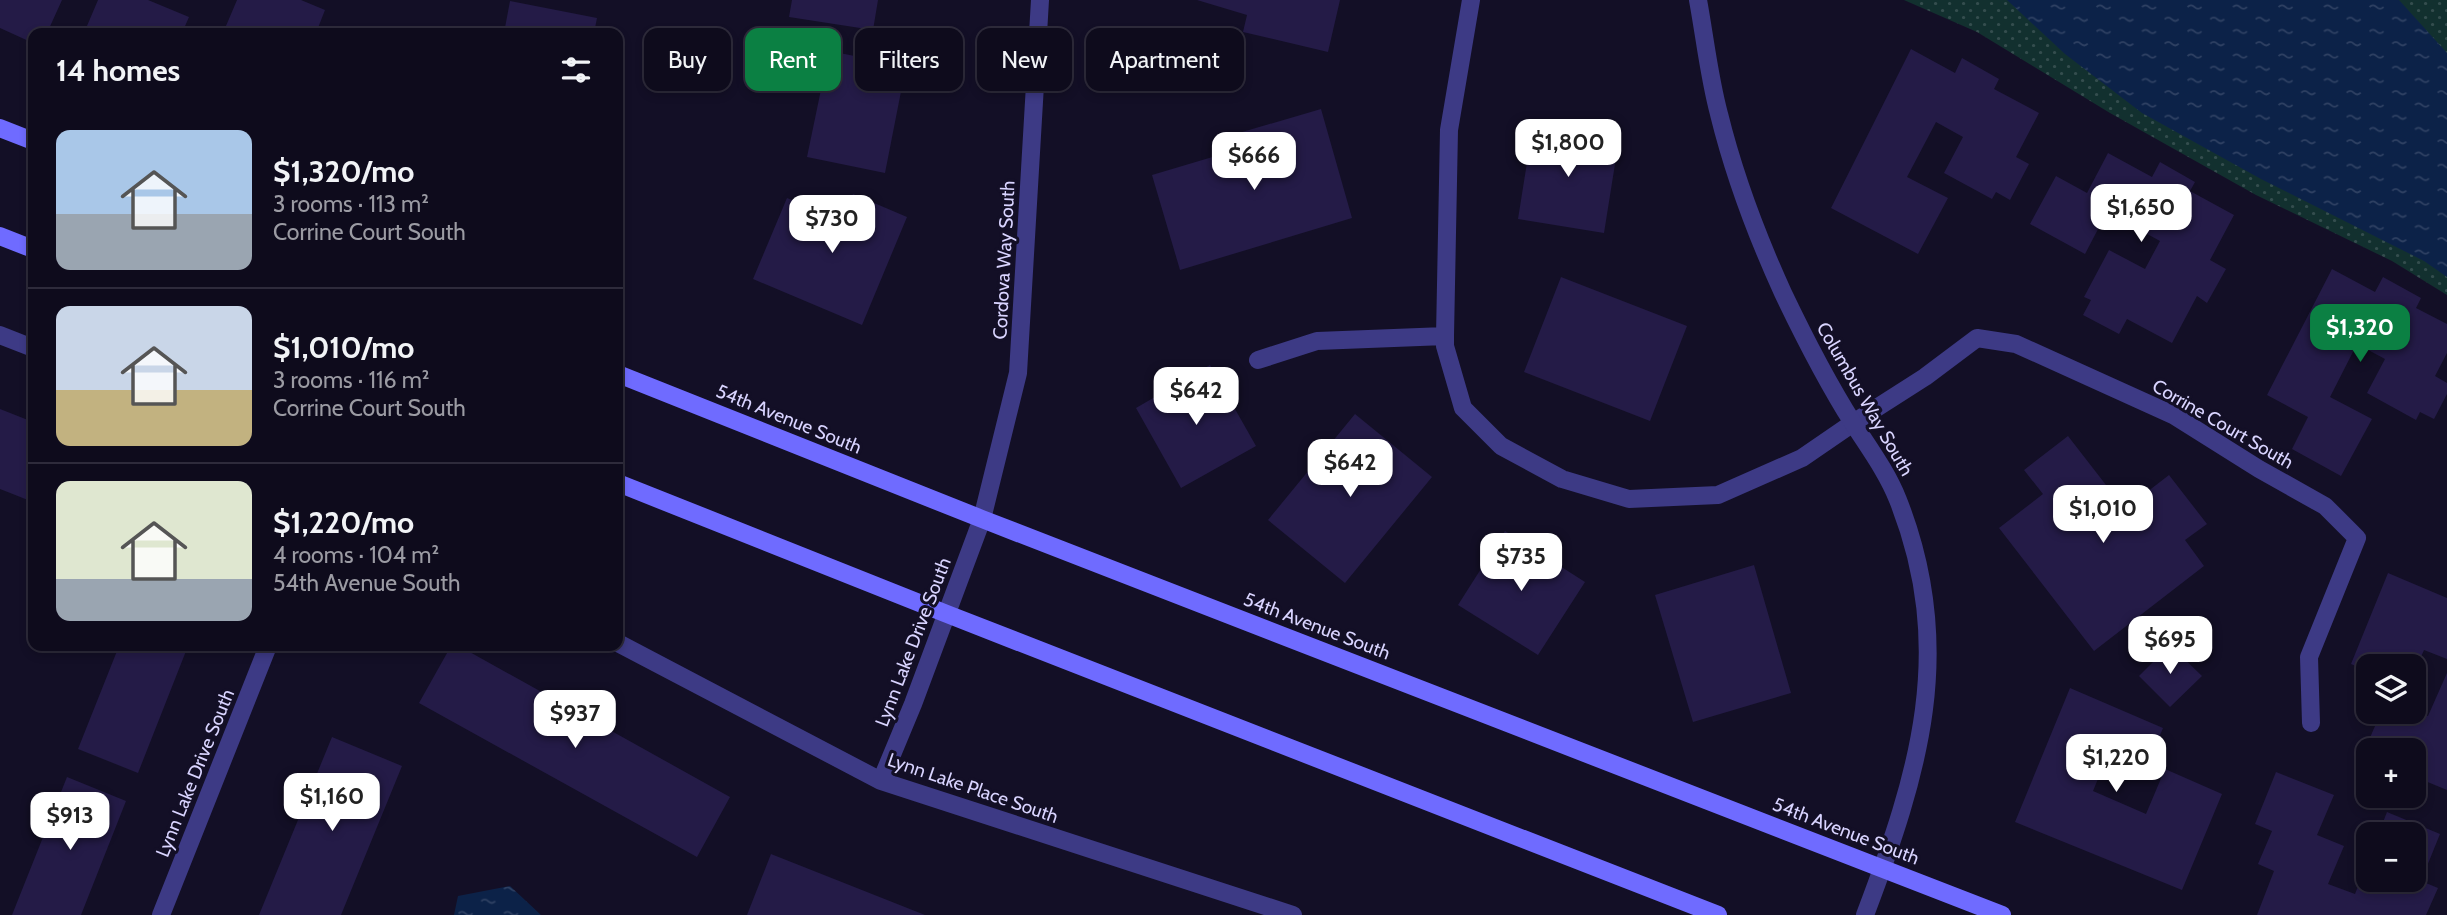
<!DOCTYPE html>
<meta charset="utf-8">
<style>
:root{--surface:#0e0b1c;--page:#171425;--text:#f1f3f6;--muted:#9b9ba3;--line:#2e2b3b;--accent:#0b8043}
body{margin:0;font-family:Cabin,sans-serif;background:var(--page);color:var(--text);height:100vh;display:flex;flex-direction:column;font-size:26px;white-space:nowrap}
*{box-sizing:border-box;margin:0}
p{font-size:23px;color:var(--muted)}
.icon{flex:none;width:38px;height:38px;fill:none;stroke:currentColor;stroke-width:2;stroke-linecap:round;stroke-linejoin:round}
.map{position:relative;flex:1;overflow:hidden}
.panel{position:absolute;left:28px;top:28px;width:595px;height:623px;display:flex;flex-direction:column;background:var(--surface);border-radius:14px;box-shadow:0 4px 10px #0003,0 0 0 2px var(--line)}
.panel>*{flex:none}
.guide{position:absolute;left:644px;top:28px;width:665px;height:63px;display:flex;gap:14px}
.controls{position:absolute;left:2356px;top:654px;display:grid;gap:14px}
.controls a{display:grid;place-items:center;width:70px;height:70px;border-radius:14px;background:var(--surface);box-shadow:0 4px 10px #0003,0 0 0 2px var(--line);font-size:35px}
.price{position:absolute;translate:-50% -60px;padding:0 16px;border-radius:14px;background:#fff;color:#222;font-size:23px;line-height:46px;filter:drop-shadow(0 2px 4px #0008)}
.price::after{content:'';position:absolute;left:50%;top:42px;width:21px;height:16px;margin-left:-10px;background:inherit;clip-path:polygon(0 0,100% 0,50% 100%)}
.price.active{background:var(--accent);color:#fff}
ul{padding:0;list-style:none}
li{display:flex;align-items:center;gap:21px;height:175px;padding:0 28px}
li+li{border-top:2px solid var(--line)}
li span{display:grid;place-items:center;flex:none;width:196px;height:140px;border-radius:14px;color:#555}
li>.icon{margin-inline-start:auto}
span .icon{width:84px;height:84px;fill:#fffc;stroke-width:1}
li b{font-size:30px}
h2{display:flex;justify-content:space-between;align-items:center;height:84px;padding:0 28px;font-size:30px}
.pill{padding:0 24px;border-radius:14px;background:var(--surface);box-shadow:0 4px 10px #0003,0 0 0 2px var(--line);font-size:24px;line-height:63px}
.pill.active{background:var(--accent);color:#fff}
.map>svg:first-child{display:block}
</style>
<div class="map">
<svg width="2447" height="915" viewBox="0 0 2447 915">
<defs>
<pattern id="grass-dots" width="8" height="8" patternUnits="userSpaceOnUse" patternTransform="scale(1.75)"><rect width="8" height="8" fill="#12302f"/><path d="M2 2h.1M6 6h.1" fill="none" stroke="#344d4e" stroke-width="1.8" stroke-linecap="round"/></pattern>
<pattern id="water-ripples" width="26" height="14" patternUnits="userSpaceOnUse" patternTransform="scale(1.75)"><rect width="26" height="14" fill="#0c2248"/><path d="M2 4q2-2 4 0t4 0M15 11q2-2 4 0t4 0" fill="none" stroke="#2f4163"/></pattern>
</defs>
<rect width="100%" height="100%" fill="#130f26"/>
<path fill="url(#grass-dots)" d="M1904 0H2447V295L2392 261 2256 195 2110 113 1977 32Z"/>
<path fill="url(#water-ripples)" d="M2007 0H2399L2447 53V277L2424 261 2261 179 2142 113 2065 54Z
M510 886 541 915H454L458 896Z"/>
<path fill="#241b47" d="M0 0H62L47 33H33V43L0 28Z
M98 0H148L189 17 182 33H84Z
M237 0H301L325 10 316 33H223Z
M792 0H878L873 30 789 17Z
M1197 0H1340L1328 52 1243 32 1247 15Z
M510 1 597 18 594 33H504Z
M1911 49 1955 73 1962 58 1999 79 1994 89 2039 113 2016 157 2029 164 2010 200 1996 192 1992 199 1944 173 1963 137 1936 122 1907 177 1948 198 1918 254 1831 208Z
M829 51 906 66 885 173 807 157Z
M1321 109 1352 218 1180 270 1152 175 1236 150 1232 135Z
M1533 125 1619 139 1604 233 1518 219Z
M2108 153 2152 177 2160 162 2195 182 2190 191 2234 215 2210 260 2226 269 2207 303 2197 296 2172 343 2127 319 2119 334 2083 315 2091 300 2084 297 2109 250 2145 269 2160 241 2107 212 2085 254 2030 224 2056 176 2087 193Z
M853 194 907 217 862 325 753 279 787 198 841 220Z
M2332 269 2375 292 2383 277 2421 298 2416 308 2447 324V353L2435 376 2447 383V394L2434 419 2420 412 2416 420 2367 393 2385 359 2357 344 2330 397 2372 419 2341 476 2292 449 2308 417 2267 395Z
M1561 277 1687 326 1650 421 1524 372Z
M1210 365 1256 446 1181 488 1136 408Z
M0 409 33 422V502L0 489Z
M1355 414 1432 477 1345 583 1268 520Z
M2068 436 2106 485 2084 502 2103 526 2169 475 2207 524 2185 540 2204 566 2094 651 1999 528 2043 494 2024 470Z
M1505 531 1585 582 1538 655 1458 605Z
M1754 565 1791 693 1693 722 1655 595Z
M2388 573 2447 598V659L2424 650 2413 675V667H2368V671L2351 664Z
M2170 645 2202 676 2170 707 2139 676Z
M119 646H188L138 773 78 749Z
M451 646H459L730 797 697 857 419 703Z
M2447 673V790L2413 776V751H2368V756L2363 754 2381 712H2413V710L2428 716Z
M2070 688 2163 728 2142 778 2105 762 2093 791 2146 814 2165 769 2222 794 2182 890 2015 822Z
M332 737 402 766 341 915H259Z
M2276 772 2334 795 2317 835 2344 846 2328 884 2355 894 2368 861V880H2413V835H2378L2387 812 2440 834 2421 881 2438 888 2426 915H2257L2274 871 2258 864 2272 831 2255 824Z
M67 777 126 801 81 915H12Z
M771 854 925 915H747Z"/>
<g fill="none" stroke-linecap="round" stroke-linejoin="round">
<path stroke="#3d3a85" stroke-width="18" d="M1471 0 1449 130 1445 336V346L1463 408 1501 446 1562 479 1629 499 1718 495 1802 458 1853 423
M1258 360 1317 341 1445 336"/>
<path stroke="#3d3a85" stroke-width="18" d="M0 335 33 348
M1853 423 1925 377 1977 338 2016 344 2173 415 2259 469 2325 506 2357 538 2309 657 2311 723
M618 643 881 781 1293 915
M881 781 913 704 982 519 1018 373 1040 0
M161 915 268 646"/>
<path stroke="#3d3a85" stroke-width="18" d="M1698 0C1705 38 1709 77 1719 114 1734 175 1757 236 1783 293 1804 337 1827 382 1853 423 1869 448 1887 472 1898 500 1957 649 1919 773 1865 915"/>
<path stroke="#6f6bff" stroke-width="18" d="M0 128 33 141
M0 236 33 249
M618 374 982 519 2002 915
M618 483 947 614 1718 915"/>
</g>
<g text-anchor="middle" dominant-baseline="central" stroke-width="6" stroke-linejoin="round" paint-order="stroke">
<g font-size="19" fill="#d9d4ff" stroke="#130f26">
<text transform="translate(1004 260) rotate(-87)">Cordova Way South</text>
<text transform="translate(1865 399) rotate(60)">Columbus Way South</text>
<text transform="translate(789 419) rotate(22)">54th Avenue South</text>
<text transform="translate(2223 424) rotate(30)">Corrine Court South</text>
<text transform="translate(1317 626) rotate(21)">54th Avenue South</text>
<text transform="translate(913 642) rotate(-69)">Lynn Lake Drive South</text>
<text transform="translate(195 773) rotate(-68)">Lynn Lake Drive South</text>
<text transform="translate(973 788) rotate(19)">Lynn Lake Place South</text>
<text transform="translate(1846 831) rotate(21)">54th Avenue South</text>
</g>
</g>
</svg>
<div class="controls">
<a><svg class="icon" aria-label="layers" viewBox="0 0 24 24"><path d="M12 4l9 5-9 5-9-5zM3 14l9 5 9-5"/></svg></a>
<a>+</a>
<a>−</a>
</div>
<b class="price" style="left:1568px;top:179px">$1,800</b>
<b class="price" style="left:1254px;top:192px">$666</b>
<b class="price" style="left:2141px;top:244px">$1,650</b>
<b class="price" style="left:832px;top:255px">$730</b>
<b class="price active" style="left:2360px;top:364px">$1,320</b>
<b class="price" style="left:1196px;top:427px">$642</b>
<b class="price" style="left:1350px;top:499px">$642</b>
<b class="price" style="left:2103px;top:545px">$1,010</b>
<b class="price" style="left:1521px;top:593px">$735</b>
<b class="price" style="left:2170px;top:676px">$695</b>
<b class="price" style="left:575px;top:750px">$937</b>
<b class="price" style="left:2116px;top:794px">$1,220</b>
<b class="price" style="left:332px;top:833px">$1,160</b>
<b class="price" style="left:70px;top:852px">$913</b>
<div class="guide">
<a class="pill">Buy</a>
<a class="pill active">Rent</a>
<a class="pill">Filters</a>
<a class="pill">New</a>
<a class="pill">Apartment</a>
</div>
<section class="panel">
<h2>14 homes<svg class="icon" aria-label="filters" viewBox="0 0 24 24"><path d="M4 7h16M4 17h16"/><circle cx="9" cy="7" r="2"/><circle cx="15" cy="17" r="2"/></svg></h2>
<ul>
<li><span style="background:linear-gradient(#a9c7e8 60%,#9aa5b1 0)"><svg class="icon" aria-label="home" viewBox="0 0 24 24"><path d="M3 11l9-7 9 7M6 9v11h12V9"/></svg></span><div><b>$1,320/mo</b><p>3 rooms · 113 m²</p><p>Corrine Court South</p></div></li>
<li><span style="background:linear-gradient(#c9d6e8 60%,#c2b280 0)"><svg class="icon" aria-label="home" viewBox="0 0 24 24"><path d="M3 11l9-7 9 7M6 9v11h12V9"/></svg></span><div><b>$1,010/mo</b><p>3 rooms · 116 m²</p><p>Corrine Court South</p></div></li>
<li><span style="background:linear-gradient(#dfe7d0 70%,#9aa5b1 0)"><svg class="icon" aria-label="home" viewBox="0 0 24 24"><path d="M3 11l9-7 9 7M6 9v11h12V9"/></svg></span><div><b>$1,220/mo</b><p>4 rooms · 104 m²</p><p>54th Avenue South</p></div></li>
</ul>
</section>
</div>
